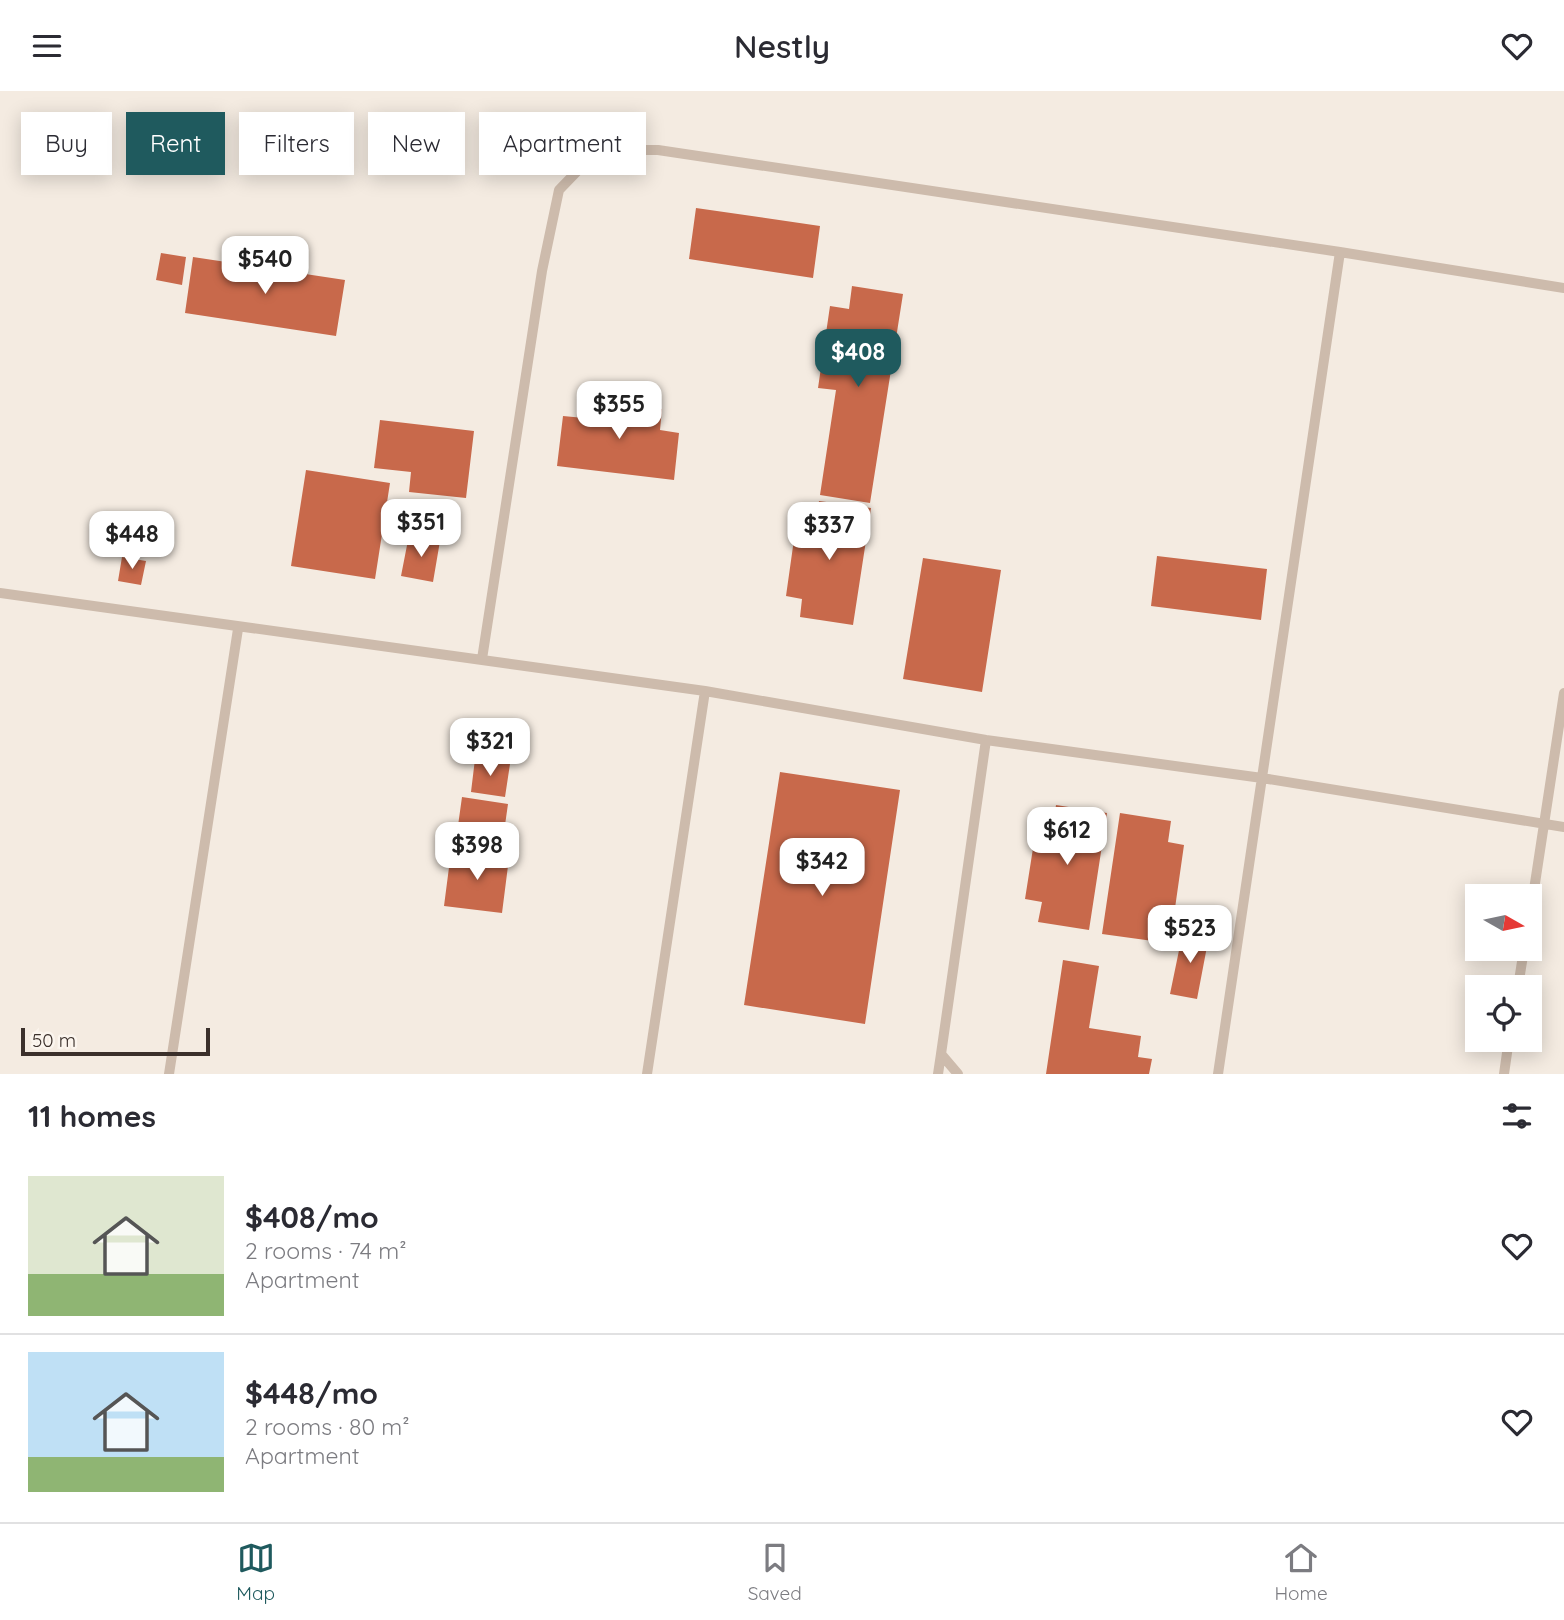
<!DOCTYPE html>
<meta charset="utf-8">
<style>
:root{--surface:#fff;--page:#f2f2f3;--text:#2b2b33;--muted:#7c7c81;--line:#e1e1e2;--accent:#1f5a5e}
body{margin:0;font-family:Quicksand,sans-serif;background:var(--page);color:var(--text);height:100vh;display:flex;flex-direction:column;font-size:26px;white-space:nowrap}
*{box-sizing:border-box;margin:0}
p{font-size:23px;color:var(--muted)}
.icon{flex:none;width:38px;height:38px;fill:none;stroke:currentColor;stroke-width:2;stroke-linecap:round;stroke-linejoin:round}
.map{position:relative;height:983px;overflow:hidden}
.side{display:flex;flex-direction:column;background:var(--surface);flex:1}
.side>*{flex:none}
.hud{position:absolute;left:21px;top:21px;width:700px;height:63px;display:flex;gap:14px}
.needle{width:46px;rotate:99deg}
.fabs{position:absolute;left:1465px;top:793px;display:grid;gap:14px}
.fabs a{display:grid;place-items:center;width:77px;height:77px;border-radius:0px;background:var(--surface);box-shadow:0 4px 18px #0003;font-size:35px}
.scale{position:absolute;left:21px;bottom:18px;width:189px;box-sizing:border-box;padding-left:7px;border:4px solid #3b302b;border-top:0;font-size:19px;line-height:24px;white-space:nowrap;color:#3b302b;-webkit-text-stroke:5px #fbf5ee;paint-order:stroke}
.price{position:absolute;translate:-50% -60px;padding:0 16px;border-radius:14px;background:#fff;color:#222;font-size:23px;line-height:46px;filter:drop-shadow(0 2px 4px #0008)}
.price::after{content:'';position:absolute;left:50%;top:42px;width:21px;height:16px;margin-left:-10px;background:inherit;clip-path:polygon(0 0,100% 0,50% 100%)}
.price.selected{background:var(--accent);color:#fff}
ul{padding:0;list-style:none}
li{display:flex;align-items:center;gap:21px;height:175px;padding:0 28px}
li+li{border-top:2px solid var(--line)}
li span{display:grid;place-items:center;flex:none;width:196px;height:140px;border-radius:0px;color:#555}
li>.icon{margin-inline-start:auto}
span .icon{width:84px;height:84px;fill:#fffc;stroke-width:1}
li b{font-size:30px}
h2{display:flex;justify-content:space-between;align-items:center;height:84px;padding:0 28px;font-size:30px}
.tag{padding:0 24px;border-radius:0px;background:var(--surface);box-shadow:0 4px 18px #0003;font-size:24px;line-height:63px}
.tag.selected{background:var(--accent);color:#fff}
header{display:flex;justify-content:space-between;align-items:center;height:91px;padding:0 28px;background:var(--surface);font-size:32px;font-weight:600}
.tab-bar{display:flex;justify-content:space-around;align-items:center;height:98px;border-top:2px solid var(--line);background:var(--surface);font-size:19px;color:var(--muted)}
.tab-bar a{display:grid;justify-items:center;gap:4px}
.tab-bar .selected{color:var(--accent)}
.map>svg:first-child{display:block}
</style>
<header><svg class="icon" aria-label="menu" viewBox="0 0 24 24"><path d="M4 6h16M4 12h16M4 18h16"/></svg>Nestly<svg class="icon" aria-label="heart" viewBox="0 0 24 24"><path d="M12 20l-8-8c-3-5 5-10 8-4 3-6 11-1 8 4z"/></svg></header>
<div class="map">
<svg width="1564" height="983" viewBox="0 0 1564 983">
<rect width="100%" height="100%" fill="#f4ebe1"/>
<path fill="#c8694b" d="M696 117 820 135 813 187 689 168Z
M161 162 186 166 182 194 156 189Z
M193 166 345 189 336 245 185 222Z
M852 195 903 203 870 412 820 404 836 299 818 297 830 215 849 218Z
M586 309 662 318 660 339 679 342 674 389 557 375 563 325 584 327Z
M380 329 474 340 466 407 409 401 411 381 374 377Z
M306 379 390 392 375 488 291 475Z
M819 410 871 417 853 534 800 526 802 508 786 505 797 427 816 429Z
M409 444 440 450 433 491 401 485Z
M1157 465 1267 478 1261 529 1151 515Z
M122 466 146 470 141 494 118 490Z
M923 467 1001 479 982 601 903 588Z
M475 668 510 673 505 706 471 701Z
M780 681 900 699 865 933 744 914Z
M462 706 508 713 502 755 456 749Z
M1056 714 1107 722 1089 839 1038 831 1042 811 1025 808 1037 732 1053 734Z
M1120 722 1171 730 1168 751 1184 754 1173 831 1156 828 1153 850 1102 843Z
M451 761 509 767 502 822 444 815Z
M1183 840 1209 845 1197 908 1170 903Z
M1063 869 1099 875 1089 937 1141 945 1138 966 1152 968 1149 983H1046Z"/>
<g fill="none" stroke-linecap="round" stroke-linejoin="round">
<path stroke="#cdbbac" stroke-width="10" d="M1340 161 1564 197
M0 502 705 600 986 649 1262 687 1564 736
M482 568 542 180 559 99 586 71 620 59H658L1340 161 1218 983
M1530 825 1564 602
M1518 896 1524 858
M169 983 238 538
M647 983 705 600
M938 983 941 963
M958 983 941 963 986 649
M1504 983 1509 948"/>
</g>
</svg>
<div class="fabs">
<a><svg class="needle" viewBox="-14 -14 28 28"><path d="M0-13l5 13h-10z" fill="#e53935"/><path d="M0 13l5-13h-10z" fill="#7c7c81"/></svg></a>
<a><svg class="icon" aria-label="locate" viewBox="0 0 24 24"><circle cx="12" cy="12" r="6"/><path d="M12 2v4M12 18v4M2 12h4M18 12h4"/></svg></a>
</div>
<div class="scale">50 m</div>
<b class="price" style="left:265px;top:205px">$540</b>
<b class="price selected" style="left:858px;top:298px">$408</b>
<b class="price" style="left:619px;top:350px">$355</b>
<b class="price" style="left:421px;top:468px">$351</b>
<b class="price" style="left:829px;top:471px">$337</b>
<b class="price" style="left:132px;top:480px">$448</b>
<b class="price" style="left:490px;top:687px">$321</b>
<b class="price" style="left:1067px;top:776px">$612</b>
<b class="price" style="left:477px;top:791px">$398</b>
<b class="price" style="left:822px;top:807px">$342</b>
<b class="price" style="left:1190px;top:874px">$523</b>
<div class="hud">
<a class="tag">Buy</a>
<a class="tag selected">Rent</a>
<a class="tag">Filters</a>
<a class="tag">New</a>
<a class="tag">Apartment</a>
</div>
</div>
<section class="side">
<h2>11 homes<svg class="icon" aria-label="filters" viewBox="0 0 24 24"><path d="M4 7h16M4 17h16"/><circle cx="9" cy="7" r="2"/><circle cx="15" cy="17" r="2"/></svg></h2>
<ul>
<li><span style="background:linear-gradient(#dfe7d0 70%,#8fb573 0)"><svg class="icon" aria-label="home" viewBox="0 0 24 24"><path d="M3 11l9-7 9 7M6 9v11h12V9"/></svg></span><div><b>$408/mo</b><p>2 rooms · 74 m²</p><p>Apartment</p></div><svg class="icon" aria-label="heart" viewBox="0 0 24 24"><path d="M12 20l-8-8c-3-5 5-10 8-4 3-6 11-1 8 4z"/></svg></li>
<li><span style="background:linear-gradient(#bfe0f5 75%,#8fb573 0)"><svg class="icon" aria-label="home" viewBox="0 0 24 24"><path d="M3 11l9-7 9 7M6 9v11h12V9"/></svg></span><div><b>$448/mo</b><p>2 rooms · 80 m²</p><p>Apartment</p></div><svg class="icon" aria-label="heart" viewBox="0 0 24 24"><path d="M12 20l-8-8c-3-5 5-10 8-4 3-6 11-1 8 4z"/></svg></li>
</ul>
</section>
<nav class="tab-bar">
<a class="selected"><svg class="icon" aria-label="map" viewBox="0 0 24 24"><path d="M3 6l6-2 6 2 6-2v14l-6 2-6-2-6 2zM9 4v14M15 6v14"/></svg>Map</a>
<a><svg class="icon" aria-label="saved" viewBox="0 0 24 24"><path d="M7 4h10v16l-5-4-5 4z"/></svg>Saved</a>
<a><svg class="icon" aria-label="home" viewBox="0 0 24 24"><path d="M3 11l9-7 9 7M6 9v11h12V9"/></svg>Home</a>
</nav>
